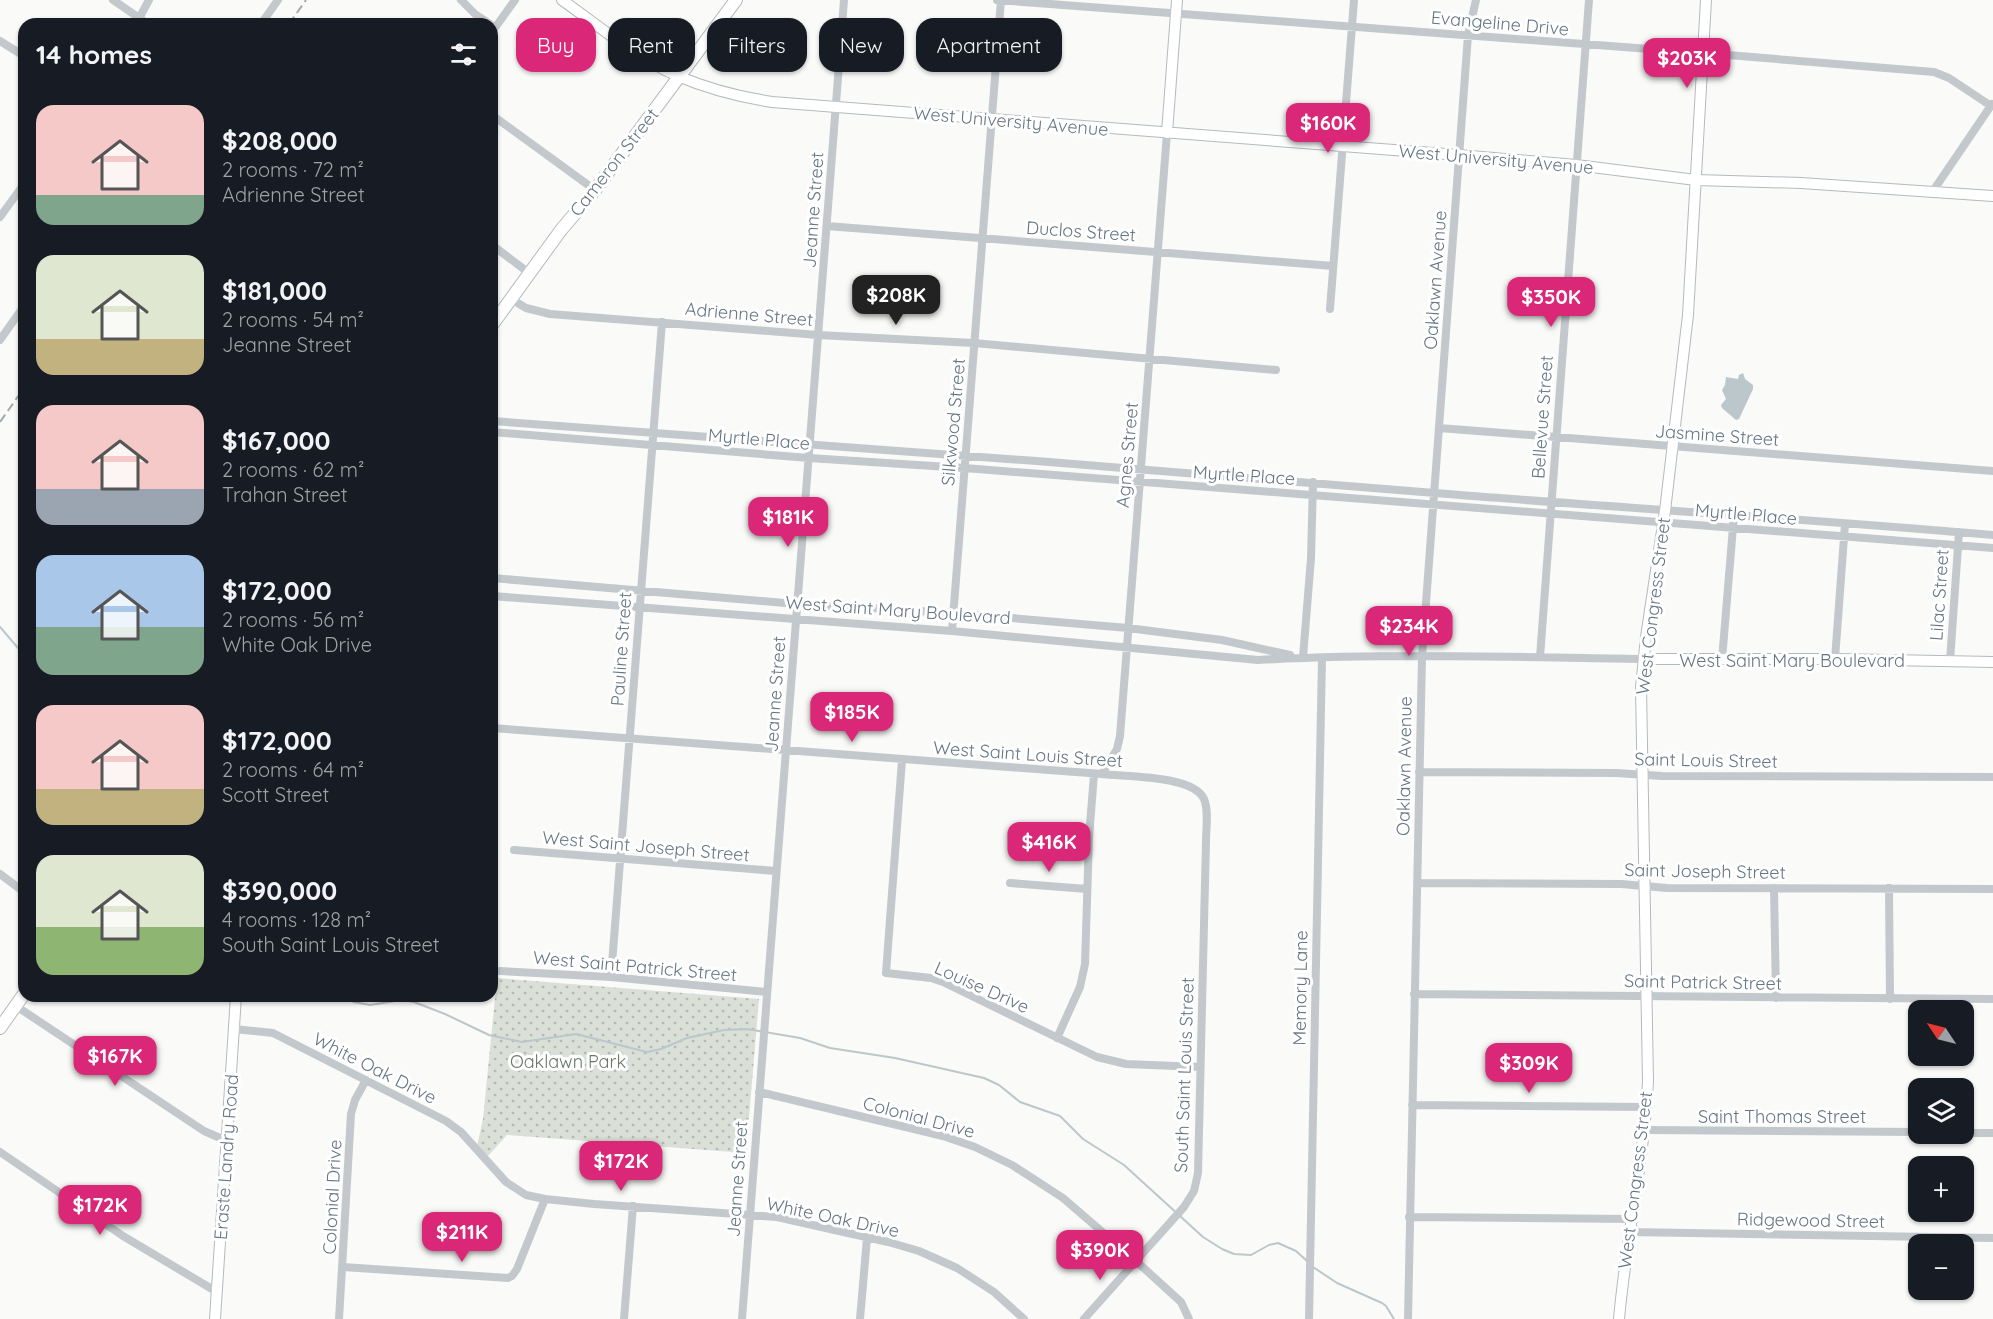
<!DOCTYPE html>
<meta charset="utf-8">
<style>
:root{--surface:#171b24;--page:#20242c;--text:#f1f3f6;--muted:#9ea1a6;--accent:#db2777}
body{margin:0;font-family:Quicksand,sans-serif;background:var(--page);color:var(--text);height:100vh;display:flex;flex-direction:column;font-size:22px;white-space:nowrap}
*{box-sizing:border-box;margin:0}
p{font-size:20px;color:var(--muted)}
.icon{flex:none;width:33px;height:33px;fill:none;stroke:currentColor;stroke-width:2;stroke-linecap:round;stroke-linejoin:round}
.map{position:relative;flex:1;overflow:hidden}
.panel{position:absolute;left:18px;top:18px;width:480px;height:984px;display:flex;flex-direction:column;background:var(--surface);border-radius:18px;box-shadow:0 2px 4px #0004}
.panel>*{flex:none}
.hud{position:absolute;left:516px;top:18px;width:570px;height:54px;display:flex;gap:12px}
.needle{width:39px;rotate:305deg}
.fabs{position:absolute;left:1908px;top:1000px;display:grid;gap:12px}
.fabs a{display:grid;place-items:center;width:66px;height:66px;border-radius:12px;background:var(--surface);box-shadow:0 2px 4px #0004;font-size:30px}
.price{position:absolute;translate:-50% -51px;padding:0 14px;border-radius:12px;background:var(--accent);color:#fff;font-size:20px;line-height:39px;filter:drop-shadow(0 2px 3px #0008)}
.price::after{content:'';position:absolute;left:50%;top:36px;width:18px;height:14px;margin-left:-9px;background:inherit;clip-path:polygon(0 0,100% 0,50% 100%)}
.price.active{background:#222;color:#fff}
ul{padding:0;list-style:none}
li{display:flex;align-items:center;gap:18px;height:150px;padding:0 18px}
li span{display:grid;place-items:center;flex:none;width:168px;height:120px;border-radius:18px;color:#555}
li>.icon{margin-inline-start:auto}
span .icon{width:72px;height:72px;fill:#fffc;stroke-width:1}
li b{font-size:26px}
h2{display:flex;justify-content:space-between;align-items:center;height:72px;padding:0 18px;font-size:26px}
.chip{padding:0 21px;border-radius:18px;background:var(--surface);box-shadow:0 2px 4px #0004;font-size:21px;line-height:54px}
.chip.active{background:var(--accent);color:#fff}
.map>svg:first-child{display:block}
</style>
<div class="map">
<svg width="1993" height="1319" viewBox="0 0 1993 1319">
<defs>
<pattern id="park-dots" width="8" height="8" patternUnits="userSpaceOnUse" patternTransform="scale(1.5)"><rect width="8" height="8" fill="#dadfd7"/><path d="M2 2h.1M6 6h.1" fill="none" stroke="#b4b9b4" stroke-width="1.8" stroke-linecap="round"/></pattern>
</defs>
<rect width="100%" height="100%" fill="#fafaf8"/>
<path fill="url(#park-dots)" d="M497 978 759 999 746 1153 507 1135 488 1156 477 1146 483 1119Z"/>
<path fill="#bbc7cb" d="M1743 373 1745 379 1753 385V389L1739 419 1736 420 1722 408 1721 405 1726 399 1722 390 1725 385 1726 377 1738 379 1739 375Z"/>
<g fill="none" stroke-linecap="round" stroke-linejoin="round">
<path stroke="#bbc7cb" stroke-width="2" d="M0 627 24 655
M342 996 354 1002 370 1005 402 1000 414 1002 445 1014 489 1035 522 1042 576 1034 647 1052 661 1049 687 1038 724 1030 747 1029 800 1038 830 1048 895 1058 984 1078 999 1085 1020 1102 1060 1116 1083 1139 1124 1165 1203 1237 1222 1249 1234 1254 1251 1255 1269 1245 1278 1243 1296 1251 1307 1261
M1313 1267 1337 1283 1382 1303 1386 1306 1394 1319"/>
<g stroke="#b3babf" stroke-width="12">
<path id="secondary" d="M562 0C599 26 636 58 678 76 708 89 740 97 772 102L1459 155 1576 165 1696 180 1801 183 1993 196
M1167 133 1177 0
M1644 659H1835L1993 662
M215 1319 236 996
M1619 1319C1626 1239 1644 1161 1648 1081L1641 687 1646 637 1665 511 1688 315 1706 0"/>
</g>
<g stroke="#b5babe" stroke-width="14">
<path id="primary" d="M492 325 561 230 595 190 736 0
M0 1028 24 994"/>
</g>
<path stroke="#c3c8cc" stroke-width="8" d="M113 0 148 24
M461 0 475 14 490 24
M997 0 1703 53 1934 72 1949 78 1991 106
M136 24 149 0
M261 24 278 0
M492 32 515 0
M0 41 24 56
M492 115 595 190
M1933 191 1992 104
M0 217 24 184
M827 226 1333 266
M492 245 529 273
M511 299 526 308 550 314 818 335 974 343 1276 370
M1330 309 1354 0
M0 340 24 306
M492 421C806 443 1121 467 1435 493 1621 508 1807 519 1993 535
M1439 428 1993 471
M492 432 809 458 964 468 1993 548
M492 578 796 604 953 613 1128 628 1222 640 1290 655
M492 596 952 631 1258 660C1386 653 1515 657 1644 659
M952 631 1001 0
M1303 657 1311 558 1313 482
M1540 657 1589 0
M1835 659 1845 524
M1722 660 1734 515
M1950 661 1959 532
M492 728 1102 774C1126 777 1193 775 1204 799 1209 811 1206 828 1206 841L1198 1173 1194 1191 1184 1207 1084 1319
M902 760 886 973 931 978 943 982 1097 1057 1126 1064 1200 1067
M1419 772 1616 773 1662 776 1993 777
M1102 774 1117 749 1120 736 1167 133
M514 850 776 871
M0 874 24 892
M1010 883 1087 889
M1417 883 1621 884 1667 888 1993 889
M1774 888 1776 998
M1889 888 1890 999
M500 971 611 977 767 992
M611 977 662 322
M1414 994 1993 999
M16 1006 204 1131 227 1141
M234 1029 273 1033 446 1121 461 1132 506 1182 526 1195 545 1199 594 1204 777 1217 888 1242 919 1251 957 1268 994 1292 1024 1319
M1057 1038 1080 987 1085 964 1089 838 1094 774
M759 1092 943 1136 975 1147 1012 1165 1063 1198 1136 1261 1181 1302 1189 1319
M1412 1105 1647 1107
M1645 1130 1918 1132
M1964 1133H1993
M0 1152 123 1236 217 1292
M1409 1217 1632 1219
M1629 1232 1993 1238
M343 1267 508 1278 512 1276 517 1269 545 1199
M339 1319 351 1114 355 1100 366 1080
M624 1319 633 1206
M742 1319 844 0
M860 1319 867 1238
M1309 1319 1322 658
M1408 1319 1422 657 1468 35 1476 0"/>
<use href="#secondary" stroke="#fff" stroke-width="10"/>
<use href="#primary" stroke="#fff" stroke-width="12"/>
<path stroke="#a2aab0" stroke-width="2" stroke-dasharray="9 4.5" stroke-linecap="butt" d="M289 24 306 0
M0 422 24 388"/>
</g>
<g text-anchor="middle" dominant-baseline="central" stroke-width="6" stroke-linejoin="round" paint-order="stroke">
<g font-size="18" fill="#657683" stroke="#fff">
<text transform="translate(1500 23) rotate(5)">Evangeline Drive</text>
<text transform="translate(1011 121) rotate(5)">West University Avenue</text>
<text transform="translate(1496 159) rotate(5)">West University Avenue</text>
<text transform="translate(614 162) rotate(-52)">Cameron Street</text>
<text transform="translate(813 210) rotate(-86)">Jeanne Street</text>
<text transform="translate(1081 231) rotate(4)">Duclos Street</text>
<text transform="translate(1435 280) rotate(-86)">Oaklawn Avenue</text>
<text transform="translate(749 314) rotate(5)">Adrienne Street</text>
<text transform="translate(1542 417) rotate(-86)">Bellevue Street</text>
<text transform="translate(953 422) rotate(-85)">Silkwood Street</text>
<text transform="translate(1717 435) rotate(4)">Jasmine Street</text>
<text transform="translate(759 439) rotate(5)">Myrtle Place</text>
<text transform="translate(1127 455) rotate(-85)">Agnes Street</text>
<text transform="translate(1244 475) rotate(4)">Myrtle Place</text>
<text transform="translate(1746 514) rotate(5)">Myrtle Place</text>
<text transform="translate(1939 595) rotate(-86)">Lilac Street</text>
<text transform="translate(1653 606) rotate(-83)">West Congress Street</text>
<text transform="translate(898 610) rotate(4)">West Saint Mary Boulevard</text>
<text transform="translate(621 649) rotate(-86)">Pauline Street</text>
<text x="1792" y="660">West Saint Mary Boulevard</text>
<text transform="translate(775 694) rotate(-86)">Jeanne Street</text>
<text transform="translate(1028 754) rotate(4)">West Saint Louis Street</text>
<text transform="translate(1706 760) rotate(1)">Saint Louis Street</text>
<text transform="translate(1404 766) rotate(-89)">Oaklawn Avenue</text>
<text transform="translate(646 846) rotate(5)">West Saint Joseph Street</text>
<text transform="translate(1705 871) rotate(1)">Saint Joseph Street</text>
<text transform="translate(635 966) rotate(5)">West Saint Patrick Street</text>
<text transform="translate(1703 982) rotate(1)">Saint Patrick Street</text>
<text transform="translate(982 987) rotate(24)">Louise Drive</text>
<text transform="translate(1300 988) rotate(-89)">Memory Lane</text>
<text transform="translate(375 1068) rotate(27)">White Oak Drive</text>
<text transform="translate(1184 1075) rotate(-88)">South Saint Louis Street</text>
<text x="1782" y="1116">Saint Thomas Street</text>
<text transform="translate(919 1117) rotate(15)">Colonial Drive</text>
<text transform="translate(226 1157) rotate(-86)">Eraste Landry Road</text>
<text transform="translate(737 1179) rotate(-86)">Jeanne Street</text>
<text transform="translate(1635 1180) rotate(-83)">West Congress Street</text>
<text transform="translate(332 1197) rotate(-87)">Colonial Drive</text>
<text transform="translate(833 1217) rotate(12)">White Oak Drive</text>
<text transform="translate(1811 1220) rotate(1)">Ridgewood Street</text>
</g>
<g font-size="18" fill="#687a64" stroke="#fff">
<text x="568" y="1061">Oaklawn Park</text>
</g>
</g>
</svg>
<div class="fabs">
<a><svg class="needle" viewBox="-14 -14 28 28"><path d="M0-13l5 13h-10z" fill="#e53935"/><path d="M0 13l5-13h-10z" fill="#9ea1a6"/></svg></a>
<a><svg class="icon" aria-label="layers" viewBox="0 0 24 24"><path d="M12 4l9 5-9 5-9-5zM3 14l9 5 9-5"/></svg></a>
<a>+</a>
<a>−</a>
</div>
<b class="price" style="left:1687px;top:89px">$203K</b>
<b class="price" style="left:1328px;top:154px">$160K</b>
<b class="price active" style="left:896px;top:326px">$208K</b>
<b class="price" style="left:1551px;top:328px">$350K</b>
<b class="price" style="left:788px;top:548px">$181K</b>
<b class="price" style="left:1409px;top:657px">$234K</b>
<b class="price" style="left:852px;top:743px">$185K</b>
<b class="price" style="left:1049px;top:873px">$416K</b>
<b class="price" style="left:115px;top:1087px">$167K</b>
<b class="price" style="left:1529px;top:1094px">$309K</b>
<b class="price" style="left:621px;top:1192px">$172K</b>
<b class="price" style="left:100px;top:1236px">$172K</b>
<b class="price" style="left:462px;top:1263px">$211K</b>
<b class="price" style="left:1100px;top:1281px">$390K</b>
<div class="hud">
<a class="chip active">Buy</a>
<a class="chip">Rent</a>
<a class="chip">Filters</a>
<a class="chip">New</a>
<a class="chip">Apartment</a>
</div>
<section class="panel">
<h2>14 homes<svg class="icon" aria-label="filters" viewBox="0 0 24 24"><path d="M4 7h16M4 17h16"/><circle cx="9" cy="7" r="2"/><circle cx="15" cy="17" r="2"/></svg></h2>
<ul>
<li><span style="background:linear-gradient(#f6c9c9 75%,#7fa58c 0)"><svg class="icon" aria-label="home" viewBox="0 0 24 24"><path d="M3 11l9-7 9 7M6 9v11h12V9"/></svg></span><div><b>$208,000</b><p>2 rooms · 72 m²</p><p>Adrienne Street</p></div></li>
<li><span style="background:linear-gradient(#dfe7d0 70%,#c2b280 0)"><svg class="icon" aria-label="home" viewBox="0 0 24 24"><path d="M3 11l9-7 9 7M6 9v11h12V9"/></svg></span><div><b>$181,000</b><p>2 rooms · 54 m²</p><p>Jeanne Street</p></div></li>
<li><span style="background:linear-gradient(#f6c9c9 70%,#9aa5b1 0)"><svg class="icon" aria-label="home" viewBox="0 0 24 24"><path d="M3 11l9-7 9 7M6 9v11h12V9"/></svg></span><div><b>$167,000</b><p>2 rooms · 62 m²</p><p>Trahan Street</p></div></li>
<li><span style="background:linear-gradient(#a9c7e8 60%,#7fa58c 0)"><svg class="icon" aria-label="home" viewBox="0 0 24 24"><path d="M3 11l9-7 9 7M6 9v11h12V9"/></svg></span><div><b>$172,000</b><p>2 rooms · 56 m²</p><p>White Oak Drive</p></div></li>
<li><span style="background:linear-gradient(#f6c9c9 70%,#c2b280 0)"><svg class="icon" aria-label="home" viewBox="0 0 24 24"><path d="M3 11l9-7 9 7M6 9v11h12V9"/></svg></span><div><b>$172,000</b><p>2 rooms · 64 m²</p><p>Scott Street</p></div></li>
<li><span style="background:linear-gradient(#dfe7d0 60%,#8fb573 0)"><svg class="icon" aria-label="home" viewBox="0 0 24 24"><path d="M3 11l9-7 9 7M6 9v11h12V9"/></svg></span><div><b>$390,000</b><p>4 rooms · 128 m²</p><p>South Saint Louis Street</p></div></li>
</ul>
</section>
</div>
